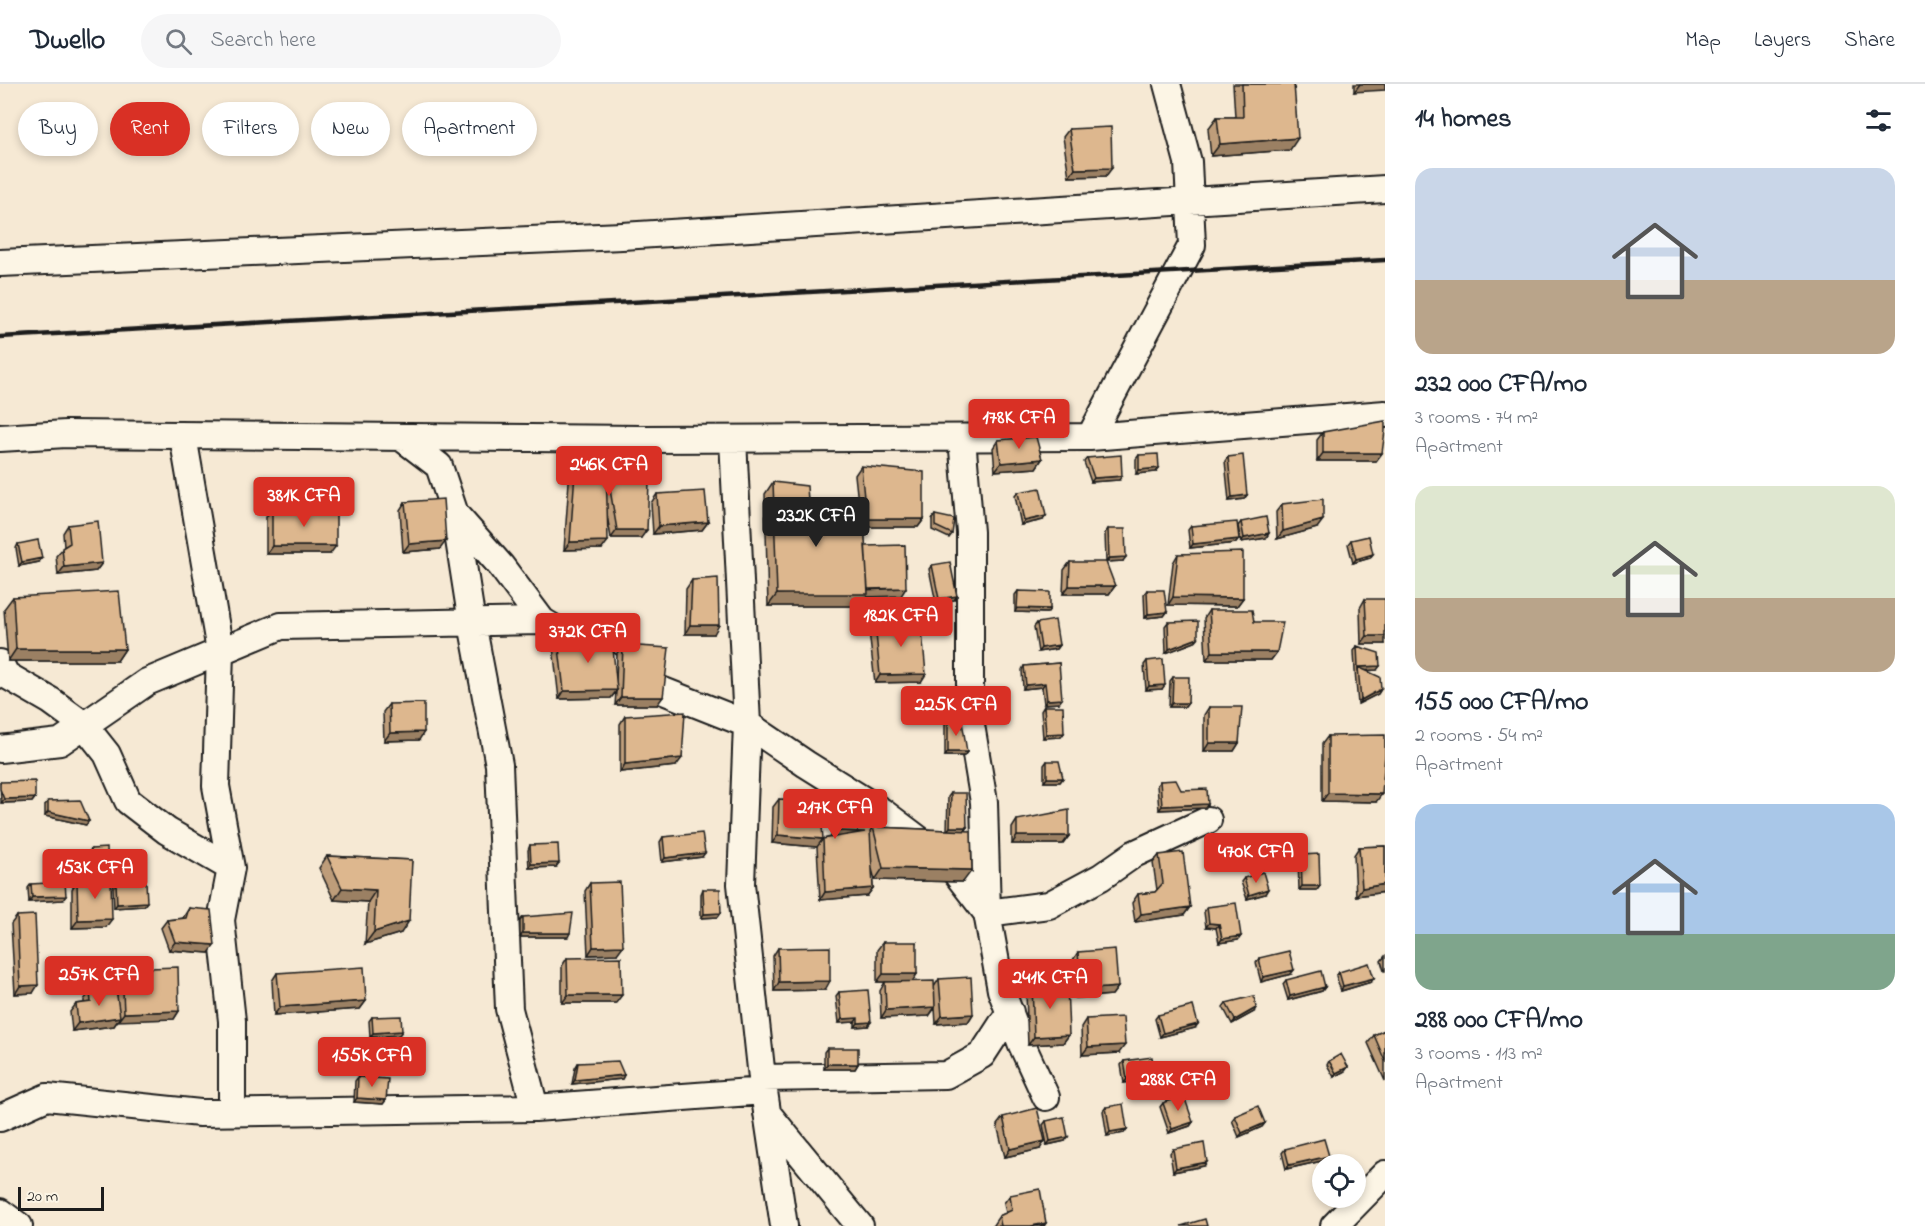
<!DOCTYPE html>
<meta charset="utf-8">
<style>
:root{--surface:#fff;--page:#f6f6f7;--text:#1f2937;--muted:#747a83;--line:#e0e1e3;--accent:#d93025}
body{margin:0;font-family:"Indie Flower",sans-serif;background:var(--page);color:var(--text);height:100vh;display:flex;flex-direction:column;font-size:22px;white-space:nowrap}
*{box-sizing:border-box;margin:0}
p{font-size:20px;color:var(--muted)}
.icon{flex:none;width:33px;height:33px;fill:none;stroke:currentColor;stroke-width:2;stroke-linecap:round;stroke-linejoin:round}
.map{position:relative;flex:1;overflow:hidden}
.drawer{display:flex;flex-direction:column;background:var(--surface);width:540px}
.drawer>*{flex:none}
.guide{position:absolute;left:18px;top:18px;width:570px;height:54px;display:flex;gap:12px}
.fabs{position:absolute;left:1312px;top:1070px;display:grid;gap:12px}
.fabs a{display:grid;place-items:center;width:54px;height:54px;border-radius:50%;background:var(--surface);box-shadow:0 3px 9px #0003;font-size:30px}
.scale{position:absolute;left:18px;bottom:15px;width:86px;box-sizing:border-box;padding-left:6px;border:3px solid #1c1c1c;border-top:0;font-size:16px;line-height:21px;white-space:nowrap;color:#1c1c1c;-webkit-text-stroke:4px #fcf5e5;paint-order:stroke}
.price{position:absolute;translate:-50% -51px;padding:0 14px;border-radius:6px;background:var(--accent);color:#fff;font-size:20px;line-height:39px;filter:drop-shadow(0 2px 3px #0008)}
.price::after{content:'';position:absolute;left:50%;top:36px;width:18px;height:14px;margin-left:-9px;background:inherit;clip-path:polygon(0 0,100% 0,50% 100%)}
.price.active{background:#222;color:#fff}
ul{padding:0;list-style:none}
li{display:grid;align-content:center;gap:12px;height:318px;padding:0 30px}
li span{display:grid;place-items:center;height:186px;border-radius:18px;color:#555}
li>.icon{margin-inline-start:auto}
span .icon{width:108px;height:108px;fill:#fffc;stroke-width:1}
li b{font-size:26px}
h2{display:flex;justify-content:space-between;align-items:center;height:72px;padding:0 30px;font-size:26px}
.tag{padding:0 21px;border-radius:27px;background:var(--surface);box-shadow:0 3px 9px #0003;font-size:21px;line-height:54px}
.tag.active{background:var(--accent);color:#fff}
header{display:flex;align-items:center;gap:36px;box-sizing:border-box;height:84px;padding:0 30px;background:var(--surface);border-bottom:2px solid var(--line)}
header strong{font-size:28px}
nav{display:flex;gap:33px;margin-inline-start:auto;font-size:21px}
.search{width:420px;height:54px;background:var(--page);display:flex;align-items:center;gap:15px;box-sizing:border-box;padding:0 21px;border-radius:33px;color:var(--muted);font-size:22px}
main{display:flex;flex:1;min-height:0}
.map>svg:first-child{display:block}
</style>
<header>
<strong>Dwello</strong>
<div class="search"><svg class="icon" aria-label="search" viewBox="0 0 24 24"><circle cx="10" cy="10" r="6"/><path d="M15 15l6 6"/></svg>Search here</div>
<nav><a>Map</a><a>Layers</a><a>Share</a></nav>
</header>
<main>
<div class="map">
<svg width="1385" height="1142" viewBox="0 0 1385 1142">
<rect width="100%" height="100%" fill="#f6e9d4"/>
<filter id="ink" filterUnits="userSpaceOnUse"><feTurbulence type="fractalNoise" baseFrequency=".0167" numOctaves="2"/><feDisplacementMap in="SourceGraphic" scale="12" xChannelSelector="R" yChannelSelector="G"/><feConvolveMatrix kernelMatrix="1 2 1 2 8 2 1 2 1" color-interpolation-filters="sRGB"/></filter>
<g filter="url(#ink)">
<g fill="none" stroke-linecap="round" stroke-linejoin="round">
<g stroke="#1c1c1c" stroke-width="30">
<path id="street" d="M0 179 622 152 1385 105
M183 352 220 567 216 702 231 784 221 836 232 937V1028
M401 353 439 382 455 430 501 482 542 537 572 555 618 589 747 640 806 680 881 727 946 776 987 829 1049 821 1101 793 1134 770 1208 736
M1090 353 1192 161 1188 78 1167 0
M0 354 66 350 642 355 1090 353 1385 330
M962 354 970 448V635L984 718 987 829 1001 906 1022 961 1046 1013
M733 355 747 640 741 800 762 994 946 991 982 971 1010 928
M455 430 472 539 499 681 509 925 535 1024
M0 579 6 591 51 617 84 641 107 670 128 717 167 747 231 784
M0 665 60 658 147 598 281 542 542 537
M762 994 784 1142
M767 1029 860 1142
M0 1034 47 1013 200 1029 535 1024 764 1007
M0 1128 19 1142
M1334 1142 1385 1090"/>
</g>
<use href="#street" stroke="#fcf5e5" stroke-width="26"/>
<path stroke="#1c1c1c" stroke-width="4.5" d="M0 253 1385 176"/>
</g>
<path fill="#be9d7a" stroke="#1c1c1c" stroke-width="1.5" d="M1233 0H1294L1290 66 1211 72 1208 45 1217 33H1235Z
M1354 0H1385L1354 8Z
M1069 45 1106 92 1069 93 1063 53Z
M1323 348 1382 369 1376 377H1317V356Z
M998 356 1042 375 1036 384 995 387 993 364Z
M1139 371 1156 388 1136 390V375Z
M1228 373 1247 411 1244 415 1229 417 1225 377Z
M1087 374 1119 396 1091 398 1084 378Z
M576 375 650 376 641 454H611L607 431 602 465 564 466 570 384Z
M861 382 924 435 918 443H864L865 462 901 512 866 513 860 522H768L765 410 773 398 809 432 860 437 855 391Z
M1018 408 1043 436 1021 441 1015 412Z
M657 410 708 438 702 446 653 450 651 419Z
M405 418 440 465 403 468 400 426Z
M1282 420 1317 444 1277 455 1276 428Z
M272 425 330 470H266V433Z
M935 431 952 450 949 454 932 446V435Z
M1241 438 1269 449 1266 454 1241 458 1238 442Z
M68 441 102 479 96 487 58 491 56 472 64 463 63 449Z
M1191 442 1239 455 1236 459 1190 464 1188 446Z
M1108 445 1123 477 1106 478 1105 449Z
M1351 456 1370 474 1353 479 1348 460Z
M18 460 39 478 19 482 16 464Z
M1178 470 1243 514 1237 522 1168 521 1173 479Z
M1070 478 1115 502 1109 510H1063L1064 486Z
M932 481 957 512 954 516 936 519 929 485Z
M692 496 714 550H685L686 505Z
M1147 506 1167 528 1164 532 1145 534 1144 510Z
M1018 507 1050 525 1047 529 1015 528V511Z
M13 513 125 565 117 577H8L4 525Z
M1365 515 1385 560H1361L1360 524Z
M1209 526 1254 538 1277 568 1271 576H1206L1204 534Z
M1168 538 1195 558 1166 569 1165 542Z
M875 539 921 598 875 599 869 547Z
M1037 539 1059 561 1056 565 1038 568 1034 543Z
M558 555 616 597 617 569 623 561 657 621H615L616 608 611 614 559 615 553 563Z
M1357 562 1377 586 1366 587 1381 605 1378 610 1358 620 1355 587 1354 567Z
M1147 577 1162 605 1146 606 1144 581Z
M1059 579V619L1044 620 1042 603 1023 605 1022 586 1024 582Z
M1173 593 1188 619 1185 623H1169L1170 597Z
M389 620 419 656 384 657 383 628Z
M1044 622 1064 649 1061 653 1043 654 1041 627Z
M1209 623 1239 659 1234 667H1204V631Z
M625 632 676 682 620 688V640Z
M948 636 967 668 964 672H945V640Z
M1328 652 1376 718 1322 717V660Z
M1047 677 1063 694 1060 698H1044V681Z
M1160 697 1181 706 1208 720 1205 724 1159 726 1157 701Z
M0 698 35 714 32 718 1 719Z
M841 707 876 743 947 746 948 713 951 709 967 743 964 747 963 798 875 796 872 785 873 804 867 812 820 816 817 763 772 759 773 723 779 715 823 755 831 753 835 716Z
M48 717 86 741 45 732V721Z
M1017 736 1069 752 1063 760H1012V744Z
M663 753 702 773 662 778 660 758Z
M530 761 556 783 529 784 528 766Z
M1385 762V808L1356 812 1354 771 1359 763Z
M91 765 108 789 105 793H89L88 769Z
M1159 771 1190 823 1184 831 1135 838 1132 819 1138 810 1155 808 1157 806 1153 779Z
M1301 771 1320 802 1317 806H1299L1298 775Z
M327 772 412 776 401 849 365 860 368 818 334 816 319 784Z
M1244 794 1265 810 1247 815 1241 798Z
M77 797 106 843 72 844V805Z
M116 799 144 822 114 824 113 803Z
M590 799 617 870 588 871 585 807Z
M31 800 63 816 29 818 28 804Z
M703 805 721 829 718 833 701 834V810Z
M1207 823 1241 852 1238 856 1219 859 1216 844 1206 843 1204 828Z
M189 824 209 869 169 866 161 844 167 836 183 834Z
M17 832 33 909 15 910 11 840Z
M523 833 568 853H520V837Z
M883 858 917 890 912 897 934 903 939 895 973 930 968 938 936 940 935 924 929 932 881 934 880 907 885 898H895H877V866Z
M778 864 825 906 774 907 773 872Z
M1078 868 1118 903 1112 911 1075 914 1073 876Z
M1385 872V887H1384L1381 877Z
M567 874 616 919H562V882Z
M1259 874 1291 890 1261 898 1256 879Z
M122 885 179 927 174 935 118 936 114 942 72 947 70 928 76 920 84 919V916L90 908 117 912 116 893Z
M1339 888 1371 898 1341 907 1336 892Z
M277 889 366 917 360 925 274 931 272 897Z
M1286 896 1325 903 1322 907 1288 916 1283 900Z
M1032 901 1069 951 1063 959 1028 961 1026 909Z
M839 908 868 942 855 943V938L839 939 836 912Z
M1226 919 1254 928 1232 940 1223 923Z
M1158 931 1195 944 1160 953 1155 935Z
M372 933 402 947 399 951 370 953 369 937Z
M1086 935 1119 969 1082 971 1081 943Z
M1385 946V997L1368 959 1374 951Z
M827 964 858 980 855 985H824V968Z
M1124 977 1155 991 1152 995 1124 999 1121 981Z
M1329 977 1348 983 1345 987 1334 993 1327 981Z
M578 979 624 991 622 995 572 1000 575 984Z
M358 993 386 1016 383 1020 354 1018 355 997Z
M1163 1019 1193 1038 1190 1042 1169 1049 1160 1023Z
M1106 1023 1127 1045 1124 1049 1107 1052 1103 1027Z
M1235 1032 1265 1039 1262 1043 1239 1053 1232 1036Z
M1003 1033 1040 1065 1005 1073 997 1041Z
M1046 1037 1065 1057 1047 1061 1043 1041Z
M1173 1065 1204 1082 1173 1088 1170 1069Z
M1285 1065 1329 1072 1326 1076 1286 1085 1282 1069Z
M1010 1111 1046 1139 1044 1142H993V1141L999 1132 1006 1129 1004 1119Z"/>
<path fill="#9b8063" stroke="#1c1c1c" stroke-width="1.5" d="M1360 0H1385V6L1354 8Z
M1298 54 1290 66 1211 72 1220 60Z
M1112 84 1106 92 1069 93 1075 85Z
M1323 369H1382L1376 377H1317Z
M1042 375 1036 384 995 387 1001 379Z
M1159 384 1156 388 1136 390 1139 386Z
M1122 392 1119 396 1091 398 1094 394Z
M1247 411 1244 415 1229 417 1232 413Z
M1046 432 1043 436 1021 441 1024 437Z
M866 435H924L918 443H861Z
M1323 436 1317 444 1277 455 1283 447Z
M708 438 702 446 653 450 659 442Z
M617 446H647L641 454H611Z
M1269 449 1266 454 1241 458 1244 454Z
M1239 455 1236 459 1190 464 1193 460Z
M446 457 440 465 403 468 409 460Z
M608 457 602 465 564 466 570 458Z
M272 462H336L330 470H266Z
M1373 470 1370 474 1353 479 1356 475Z
M1126 473 1123 477 1106 478 1109 474Z
M42 474 39 478 19 482 22 478Z
M102 479 96 487 58 491 64 483Z
M1069 502H1115L1109 510H1063Z
M906 504 901 512 866 513 860 522H768L777 510Z
M957 512 954 516 936 519 939 515Z
M1173 513 1243 514 1237 522 1168 521Z
M1017 524 1050 525 1047 529 1015 528Z
M1167 528 1164 532 1145 534 1148 530Z
M690 541H719L714 550H685Z
M1367 552H1385V560H1361Z
M1198 554 1195 558 1166 569 1169 565Z
M1059 561 1056 565 1038 568 1041 564Z
M16 565H125L117 577H8Z
M1212 568H1277L1271 576H1206Z
M1380 582 1377 586 1358 587V583Z
M926 590 921 598 875 599 880 591Z
M1045 599 1042 603 1023 605 1026 601Z
M1165 601 1162 605 1146 606 1149 602Z
M1381 605 1378 610 1358 620 1361 616Z
M617 606 611 614 559 615 564 607Z
M621 613H663L657 621H615Z
M1062 615 1059 619 1044 620 1047 616Z
M1172 619H1188L1185 623H1169Z
M424 648 419 656 384 657 390 649Z
M1064 649 1061 653 1043 654 1046 650Z
M1209 659H1239L1234 667H1204Z
M948 668H967L964 672H945Z
M682 674 676 682 620 688 625 680Z
M1047 694H1063L1060 698H1044Z
M1328 709 1382 710 1376 718 1322 717Z
M35 714 32 718 1 719 4 715Z
M1208 720 1205 724 1159 726 1162 722Z
M48 728 89 737 86 741 45 732Z
M950 743H967L964 747H947Z
M837 747 865 748 831 755Z
M778 751 823 755 817 763 772 759Z
M1017 752H1069L1063 760H1012Z
M705 769 702 773 662 778 665 774Z
M559 779 556 783 529 784 531 780Z
M883 784 972 786 963 798 875 796Z
M91 789H108L105 793H89Z
M1385 800V808L1356 812 1362 804Z
M1302 802H1320L1317 806H1299Z
M342 804 376 806 368 818 334 816Z
M873 804 867 812 820 816 825 808Z
M1268 805 1265 810 1247 815 1249 811Z
M66 812 63 816 29 818 32 813Z
M147 818 144 822 114 824 117 820Z
M1190 823 1184 831 1135 838 1141 830Z
M721 829 718 833 701 834 704 830Z
M112 835 106 843 72 844 78 836Z
M409 837 401 849 365 860 374 848Z
M1209 839 1219 840 1216 844 1206 843Z
M523 849H570L568 853H520Z
M1241 852 1238 856 1219 859 1222 855Z
M175 858 215 861 209 869 169 866Z
M623 862 617 870 588 871 593 863Z
M1294 886 1291 890 1261 898 1263 893Z
M883 890H917L912 898H877Z
M1374 894 1371 898 1341 907 1343 902Z
M830 897 825 906 774 907 779 898Z
M38 901 33 909 15 910 20 902Z
M1118 903 1112 911 1075 914 1081 906Z
M1325 903 1322 907 1288 916 1290 912Z
M568 911H622L616 919H562Z
M366 917 360 925 274 931 280 923Z
M935 923 929 932 881 934 886 926Z
M1256 924 1254 928 1232 940 1235 936Z
M179 927 174 935 118 937 124 929Z
M973 930 968 938 936 940 942 932Z
M120 933 114 942 72 947 78 939Z
M858 934 855 938 839 939 842 935Z
M871 938 868 942 855 943 858 939Z
M1198 940 1195 944 1160 953 1163 949Z
M402 947 399 951 370 953 373 949Z
M1069 951 1063 959 1028 961 1034 953Z
M1125 961 1119 969 1082 971 1088 963Z
M827 980H858L855 985H824Z
M1348 983 1345 987 1334 993 1336 989Z
M624 991 622 995 572 1000 575 996Z
M1155 991 1152 995 1124 999 1127 995Z
M357 1014 386 1016 383 1020 354 1018Z
M1193 1038 1190 1042 1169 1049 1172 1045Z
M1265 1039 1262 1043 1239 1053 1242 1049Z
M1127 1045 1124 1049 1107 1052 1110 1048Z
M1068 1053 1065 1057 1047 1061 1050 1057Z
M1045 1057 1040 1065 1005 1073 1010 1065Z
M1329 1072 1326 1076 1286 1085 1289 1081Z
M1207 1078 1204 1082 1173 1088 1176 1084Z
M1046 1139 1044 1142H1031Z"/>
<path fill="#ddb78e" stroke="#1c1c1c" stroke-width="1.5" d="M1242 0H1294L1298 54 1220 60 1217 33H1243Z
M1111 43 1112 84 1075 85 1069 45Z
M1385 337V347L1382 369H1323V348Z
M1036 353 1042 375 1001 379 998 356Z
M1158 370 1159 384 1139 386V371Z
M1121 371 1122 392 1094 394 1087 374Z
M1243 371 1247 411 1232 413 1228 373Z
M576 375 650 376 647 446H617L606 382 608 457 570 458Z
M861 382 924 388V435H866Z
M773 398 807 402 809 432 864 437 868 510H777Z
M1040 404 1046 432 1024 437 1018 408Z
M705 407 708 438 659 442 657 410Z
M443 415 446 457 409 460 405 418Z
M1323 415V436L1283 447 1282 420Z
M272 425H336V462H272Z
M935 431 954 435 952 450 935 442Z
M1266 433 1269 449 1244 454 1241 438Z
M98 437 102 479 64 483 62 464 70 459 68 441Z
M1237 438 1239 455 1193 460 1191 442Z
M1108 445H1125L1126 473 1109 474Z
M1369 452 1373 470 1356 475 1351 456Z
M38 456 42 474 22 478 18 460Z
M905 461 906 504 868 505 865 462Z
M1243 468V514L1173 513 1178 470Z
M950 478 957 512 939 515 932 481Z
M1070 478H1106L1115 502H1069Z
M718 494 719 541H690L692 496Z
M1147 506H1164L1167 528 1148 530Z
M119 507 125 565H16L13 513Z
M1018 507 1050 508V525L1017 524Z
M1365 515H1385V552H1367Z
M1209 526H1252L1254 538H1283L1277 568H1212Z
M921 536 926 590 880 591 875 539Z
M1055 536 1059 561 1041 564 1037 539Z
M1198 537V554L1169 565 1168 538Z
M612 554 617 606 564 607 558 555Z
M623 561 669 564 663 613H621Z
M1357 562 1379 569 1380 582 1358 583 1380 593 1381 605 1361 616 1358 583Z
M1163 575 1165 601 1149 602 1147 577Z
M1059 579 1062 615 1047 616 1045 599 1026 601 1024 582Z
M1173 593H1189L1188 619H1172Z
M424 619V648L390 649 389 620Z
M1044 622H1063L1064 649 1046 650Z
M1209 623H1242L1239 659H1209Z
M685 628 682 674 625 680V632Z
M948 636 962 637 967 668H948Z
M1385 651V670L1382 710 1328 709V652Z
M1047 677H1059L1063 694H1047Z
M1176 696 1181 706 1207 705 1208 720 1162 722 1160 697Z
M35 697V714L4 715 0 705V698Z
M841 707 874 726 876 743H873L870 747 873 804 825 808 823 755 778 751 779 715 820 716 823 755 865 748 837 747Z
M951 709H966L967 743H950Z
M80 716 89 737 48 728V717Z
M1069 726V752H1017V736Z
M873 743 971 747 972 786 883 784Z
M702 749 705 769 665 774 663 753Z
M558 760 559 779 531 780 530 761Z
M1385 762V800L1362 804 1359 763Z
M107 764 108 789H91V765Z
M1183 768 1190 823 1141 830 1138 810 1155 808 1163 799 1159 771Z
M1319 770 1320 802H1302L1301 771Z
M327 772 412 776 409 837 374 848 376 806 342 804Z
M1263 788 1268 805 1249 811 1244 794Z
M111 796 112 835 78 836 77 797Z
M65 798 66 812 32 813 31 800Z
M146 798 147 818 117 820 116 799Z
M620 798 623 862 593 863 590 799Z
M703 805H720L721 829 704 830Z
M1236 819 1241 852 1222 855 1219 840 1209 839 1207 823Z
M189 824 211 826 215 861 175 858 167 836 186 834Z
M573 829 570 849H523V833Z
M35 831 38 901 20 902 17 832Z
M883 858H917V890H883Z
M830 863V897L779 898 778 864Z
M1115 865 1118 903 1081 906 1078 868Z
M1289 867 1294 886 1263 893 1259 874Z
M621 873 622 911H568L567 874Z
M1369 879 1374 894 1343 902 1339 888Z
M178 883 179 927 124 929 122 885Z
M364 883 366 917 280 923 277 889Z
M1321 887 1325 903 1290 912 1286 896Z
M971 893 973 930 942 932 939 895Z
M934 897 935 923 886 926 885 898Z
M1067 900 1069 951 1034 953 1032 901Z
M116 905 120 933 78 939 76 920 91 918 90 908Z
M868 906 871 938 858 939V934L842 935 839 908Z
M1254 912 1256 924 1235 936 1226 919Z
M1193 922 1198 940 1163 949 1158 931Z
M401 932 402 947 373 949 372 933Z
M1123 933 1125 961 1088 963 1086 935Z
M1385 946V977L1374 951Z
M827 964H858V980H827Z
M1341 970 1348 983 1336 989 1329 977Z
M1152 973 1155 991 1127 995 1124 977Z
M618 977 624 991 575 996 578 979Z
M358 993 388 995 386 1016 357 1014Z
M1184 1012 1193 1038 1172 1045 1163 1019Z
M1123 1020 1127 1045 1110 1048 1106 1023Z
M1258 1022 1265 1039 1242 1049 1235 1032Z
M1037 1024 1045 1057 1010 1065 1003 1033Z
M1064 1033 1068 1053 1050 1057 1046 1037Z
M1324 1055 1329 1072 1289 1081 1285 1065Z
M1204 1059 1207 1078 1176 1084 1173 1065Z
M1040 1105 1046 1139 1031 1142H1001L999 1132 1012 1126 1010 1111Z
M1205 1135 1207 1142H1181Z"/>
</g>
</svg>
<div class="fabs">
<a><svg class="icon" aria-label="locate" viewBox="0 0 24 24"><circle cx="12" cy="12" r="6"/><path d="M12 2v4M12 18v4M2 12h4M18 12h4"/></svg></a>
</div>
<div class="scale">20 m</div>
<b class="price" style="left:1019px;top:366px">178K CFA</b>
<b class="price" style="left:609px;top:413px">246K CFA</b>
<b class="price" style="left:304px;top:444px">381K CFA</b>
<b class="price active" style="left:816px;top:464px">232K CFA</b>
<b class="price" style="left:901px;top:564px">182K CFA</b>
<b class="price" style="left:588px;top:580px">372K CFA</b>
<b class="price" style="left:956px;top:653px">225K CFA</b>
<b class="price" style="left:835px;top:756px">217K CFA</b>
<b class="price" style="left:1256px;top:800px">470K CFA</b>
<b class="price" style="left:95px;top:816px">153K CFA</b>
<b class="price" style="left:99px;top:923px">257K CFA</b>
<b class="price" style="left:1050px;top:926px">241K CFA</b>
<b class="price" style="left:372px;top:1004px">155K CFA</b>
<b class="price" style="left:1178px;top:1028px">288K CFA</b>
<div class="guide">
<a class="tag">Buy</a>
<a class="tag active">Rent</a>
<a class="tag">Filters</a>
<a class="tag">New</a>
<a class="tag">Apartment</a>
</div>
</div>
<section class="drawer">
<h2>14 homes<svg class="icon" aria-label="filters" viewBox="0 0 24 24"><path d="M4 7h16M4 17h16"/><circle cx="9" cy="7" r="2"/><circle cx="15" cy="17" r="2"/></svg></h2>
<ul>
<li><span style="background:linear-gradient(#c9d6e8 60%,#b9a48a 0)"><svg class="icon" aria-label="home" viewBox="0 0 24 24"><path d="M3 11l9-7 9 7M6 9v11h12V9"/></svg></span><div><b>232 000 CFA/mo</b><p>3 rooms · 74 m²</p><p>Apartment</p></div></li>
<li><span style="background:linear-gradient(#dfe7d0 60%,#b9a48a 0)"><svg class="icon" aria-label="home" viewBox="0 0 24 24"><path d="M3 11l9-7 9 7M6 9v11h12V9"/></svg></span><div><b>155 000 CFA/mo</b><p>2 rooms · 54 m²</p><p>Apartment</p></div></li>
<li><span style="background:linear-gradient(#a9c7e8 70%,#7fa58c 0)"><svg class="icon" aria-label="home" viewBox="0 0 24 24"><path d="M3 11l9-7 9 7M6 9v11h12V9"/></svg></span><div><b>288 000 CFA/mo</b><p>3 rooms · 113 m²</p><p>Apartment</p></div></li>
</ul>
</section>
</main>
